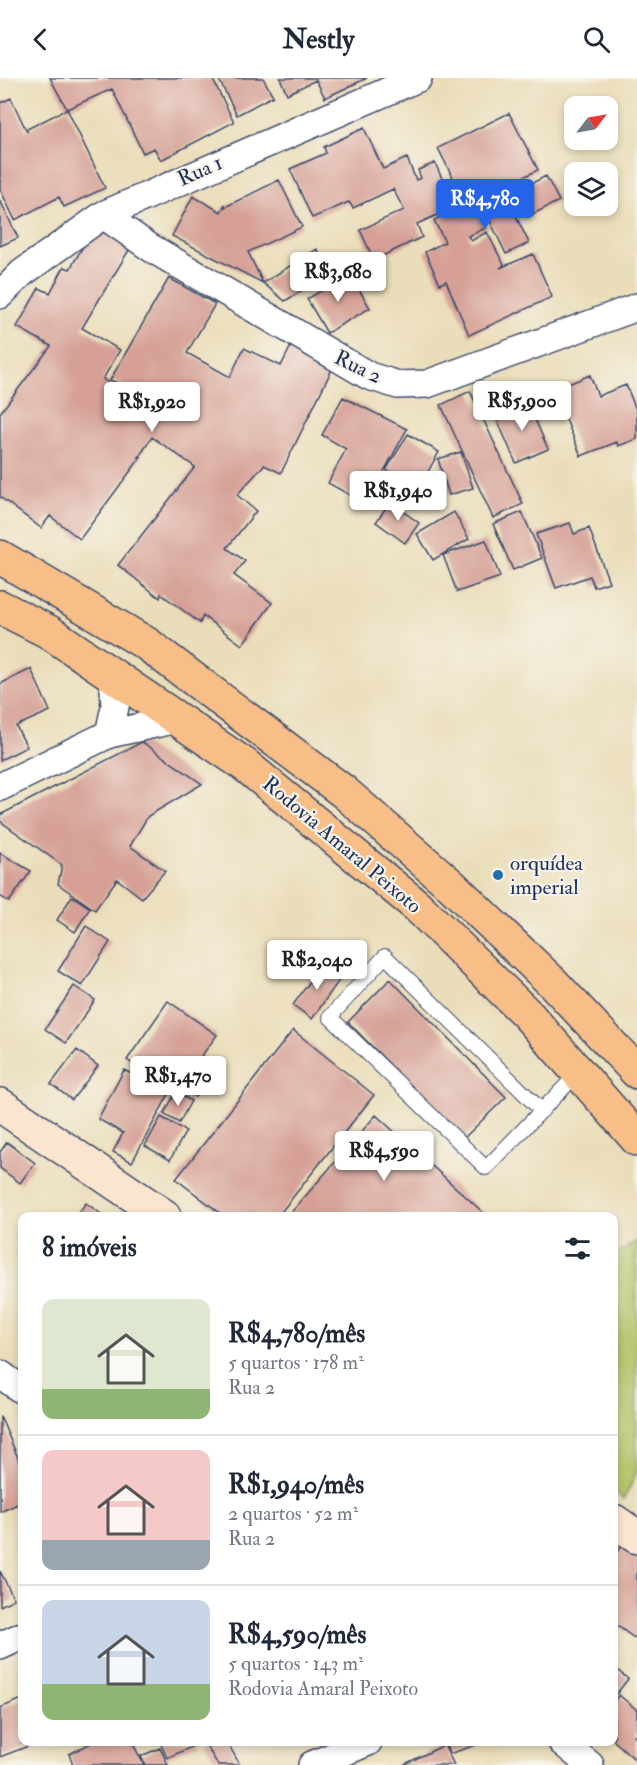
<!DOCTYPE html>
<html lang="pt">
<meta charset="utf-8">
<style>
:root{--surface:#fff;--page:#f6f6f7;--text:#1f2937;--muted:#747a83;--line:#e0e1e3;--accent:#2563eb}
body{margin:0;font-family:"IM FELL Double Pica",serif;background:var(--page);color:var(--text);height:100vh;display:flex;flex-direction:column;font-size:22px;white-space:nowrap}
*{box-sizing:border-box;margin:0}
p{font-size:20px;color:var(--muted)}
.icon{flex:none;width:33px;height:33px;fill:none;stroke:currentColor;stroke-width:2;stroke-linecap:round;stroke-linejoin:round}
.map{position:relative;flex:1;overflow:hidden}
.side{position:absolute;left:18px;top:1134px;width:600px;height:534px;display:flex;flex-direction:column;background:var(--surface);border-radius:12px;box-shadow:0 3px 9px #0003}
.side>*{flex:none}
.needle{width:39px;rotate:59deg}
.fabs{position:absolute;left:564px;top:18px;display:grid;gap:12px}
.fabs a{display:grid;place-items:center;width:54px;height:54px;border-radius:12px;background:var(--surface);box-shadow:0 3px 9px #0003;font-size:30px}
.price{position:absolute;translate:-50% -51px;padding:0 14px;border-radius:6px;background:#fff;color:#222;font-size:20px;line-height:39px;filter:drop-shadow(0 2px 3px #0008)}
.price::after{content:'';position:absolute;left:50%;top:36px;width:18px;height:14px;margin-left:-9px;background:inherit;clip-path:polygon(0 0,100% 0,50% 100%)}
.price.selected{background:var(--accent);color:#fff}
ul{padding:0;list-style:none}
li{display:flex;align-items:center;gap:18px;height:150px;padding:0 24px}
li+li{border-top:2px solid var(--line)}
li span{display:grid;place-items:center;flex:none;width:168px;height:120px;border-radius:12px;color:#555}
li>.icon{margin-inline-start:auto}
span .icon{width:72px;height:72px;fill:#fffc;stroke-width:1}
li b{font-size:26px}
h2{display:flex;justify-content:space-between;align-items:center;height:72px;padding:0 24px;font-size:26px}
header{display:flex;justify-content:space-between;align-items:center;height:78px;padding:0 24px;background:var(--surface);font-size:27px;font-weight:800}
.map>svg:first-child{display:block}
</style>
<header><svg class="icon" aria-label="back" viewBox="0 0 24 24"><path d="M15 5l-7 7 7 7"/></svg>Nestly<svg class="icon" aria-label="search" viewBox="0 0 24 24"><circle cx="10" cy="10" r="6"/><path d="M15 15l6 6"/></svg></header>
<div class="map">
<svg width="637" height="1687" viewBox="0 0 637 1687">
<rect width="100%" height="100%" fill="#f7f3e8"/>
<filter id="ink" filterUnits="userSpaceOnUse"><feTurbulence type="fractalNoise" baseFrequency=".0167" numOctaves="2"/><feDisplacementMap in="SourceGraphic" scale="12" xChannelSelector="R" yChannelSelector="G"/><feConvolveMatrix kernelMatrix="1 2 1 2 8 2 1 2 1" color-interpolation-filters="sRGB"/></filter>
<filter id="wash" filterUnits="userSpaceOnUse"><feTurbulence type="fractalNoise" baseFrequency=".008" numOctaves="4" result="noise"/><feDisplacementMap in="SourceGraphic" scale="24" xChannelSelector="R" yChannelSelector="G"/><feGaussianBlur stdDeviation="1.35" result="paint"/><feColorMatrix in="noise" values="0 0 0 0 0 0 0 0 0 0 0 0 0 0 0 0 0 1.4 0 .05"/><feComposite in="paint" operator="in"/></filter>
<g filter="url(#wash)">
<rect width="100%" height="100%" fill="#eaddb9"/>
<path fill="#b0c063" stroke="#667860" stroke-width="1.5" d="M637 1163V1394L624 1421 614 1413V1177Z"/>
<g id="blocks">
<path fill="#d6a096" d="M50 0H212L234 44 161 82 154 70 143 75 112 11 67 31Z
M218 0H263L273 18 237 37Z
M280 0H367L325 20 316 2 287 16Z
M11 20 27 54V51L67 31 105 110 64 129 59 119 15 142 0 111V25Z
M509 35 538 92 473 123 486 150 468 158 471 163 487 154 504 187 500 190 533 176 552 219 469 257 446 203 440 206 425 174 445 164 434 142 466 126 438 70Z
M364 50 383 91 407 80 416 102 421 100 418 92 435 85 455 129 417 146 422 159 374 182 360 152 404 132 393 111 353 130 349 124 312 140 290 91 326 75 324 69Z
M546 98 559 123 527 139 514 114Z
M279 102 302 149 248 174 263 205 317 171 331 195 285 223 263 205 172 158 193 118 221 134 225 126V129Z
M504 114 529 165 506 176 481 124Z
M0 122 18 160 0 168Z
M96 146 132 167 82 250 120 272 103 301 120 313 123 307 110 302 169 200 215 226 187 275 230 299 244 270 281 288 291 268 333 289 281 395 264 387 237 417 256 433 227 470 245 483 234 497 272 525 242 567 203 538 200 545 161 516 160 520 118 487 195 389 152 359 139 379H141L80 461 50 438 41 450 0 419V335L51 268 17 249 39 210 50 215 64 189 70 191Z
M350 196 370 230 327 255 307 221Z
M590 297 598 318 626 307 637 334V361L618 368 617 364 581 378 554 312Z
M470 313 523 426 493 440 441 327Z
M343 319 407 351 366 426 328 405 346 371 322 357Z
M527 323 548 371 516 385 495 337Z
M408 356 439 374 418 411 386 392Z
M461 374 473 410 449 417 438 381Z
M390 424 419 445 405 465 376 444Z
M454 434 469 461 433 482 417 456Z
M522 434 542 480 513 492 493 446Z
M570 445 574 456 589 450 609 504 594 509 590 498 556 510 536 456Z
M486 462 500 499 457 514 443 477Z
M31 591 50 633 16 648 27 669 0 682V606Z
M142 664 202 706 148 738 130 768 165 793 142 820 117 801 95 832 58 806 62 787 0 743V737Z
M0 775 31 793 9 824 0 818Z
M72 818 90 830 75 854 57 842Z
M86 848 110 864 82 908 58 893Z
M323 885 342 898 312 941 293 927Z
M390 901 506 1019 463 1061 348 944Z
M74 908 95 922 66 965 45 951Z
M168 923 217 957 197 984 213 995 195 1019 172 1003 167 1010 127 982Z
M293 952 374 1017 278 1138H224L176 1101Z
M77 972 98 988 72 1022 51 1006Z
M124 992 169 1016 132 1084 113 1074 123 1055 98 1041Z
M176 1014 191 1023 179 1045 164 1036Z
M376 1037 487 1138H288Z
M161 1039 186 1053 170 1082 145 1068Z
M7 1064 35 1085 20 1105 0 1090V1074Z
M86 1125 104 1138H76Z
M0 1338 22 1389V1424L0 1434Z
M623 1465 637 1475V1557L634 1560 614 1545V1478Z
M0 1493 14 1521 0 1528Z
M614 1589 628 1601 614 1619Z
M619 1617 637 1632V1654L634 1658 637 1660V1683L614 1663V1623Z
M22 1621V1664H39L0 1679V1630Z
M93 1664H132L144 1687H73L69 1676Z
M160 1664H197L198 1666 167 1680Z
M204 1664H227L240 1687H218Z
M445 1664H485L449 1676Z
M444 1667 454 1687H403Z
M160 1670 168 1687H145L141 1678Z"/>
</g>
</g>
<g filter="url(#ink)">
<use href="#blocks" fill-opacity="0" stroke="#3a496c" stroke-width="1.5"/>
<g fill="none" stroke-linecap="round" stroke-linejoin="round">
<g stroke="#3a496c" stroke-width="16">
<path id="service" d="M542 1033 385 878 330 939 486 1090 579 994"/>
</g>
<g stroke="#3a496c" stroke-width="30">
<path id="minor" d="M103 137 151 170 369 298 398 307 427 306 637 229
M0 217 22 195 103 137 418 0
M109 656 115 629 113 597
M0 709 109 656 177 641
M0 1296 22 1312
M0 1568 22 1558
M562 1664 590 1687
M312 1687 368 1664"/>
</g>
<g stroke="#3a496c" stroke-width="36">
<path id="secondary" d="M0 1027 164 1138
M614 1443 637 1459"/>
</g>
<g stroke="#3a496c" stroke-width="36">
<path id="trunk" d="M0 479 147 566 344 714 451 807 554 906 637 994
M0 529 49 554 245 687 417 828 528 937 637 1061"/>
</g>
<use href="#service" stroke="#fff" stroke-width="14"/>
<use href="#minor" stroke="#fff" stroke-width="27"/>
<use href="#secondary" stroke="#fce5cf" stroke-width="33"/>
<use href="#trunk" stroke="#f7be87" stroke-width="33"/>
</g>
</g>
<circle fill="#1f6fb2" stroke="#f7f3e8" stroke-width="2" cx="498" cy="797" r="6"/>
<g text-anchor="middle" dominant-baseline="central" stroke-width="4.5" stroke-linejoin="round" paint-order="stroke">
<g font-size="21" fill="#1b2f5e" stroke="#f7f3e8">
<text transform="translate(200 93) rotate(-24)">Rua 1</text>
<text transform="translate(358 289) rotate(26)">Rua 2</text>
<text transform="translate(342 767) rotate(40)">Rodovia Amaral Peixoto</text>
</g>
<g font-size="21" fill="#1b2f5e" stroke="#f7f3e8" text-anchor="start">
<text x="510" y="785">orquídea<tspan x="510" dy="24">imperial</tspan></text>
</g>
</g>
</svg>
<div class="fabs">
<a><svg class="needle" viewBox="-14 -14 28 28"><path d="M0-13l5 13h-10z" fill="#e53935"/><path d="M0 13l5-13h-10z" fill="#747a83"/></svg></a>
<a><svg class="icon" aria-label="layers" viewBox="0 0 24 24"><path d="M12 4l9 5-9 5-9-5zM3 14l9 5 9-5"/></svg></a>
</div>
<b class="price selected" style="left:485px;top:152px">R$4,780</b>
<b class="price" style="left:338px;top:225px">R$3,680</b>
<b class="price" style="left:522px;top:354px">R$5,900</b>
<b class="price" style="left:152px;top:355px">R$1,920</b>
<b class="price" style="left:398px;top:444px">R$1,940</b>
<b class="price" style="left:317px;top:913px">R$2,040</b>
<b class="price" style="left:178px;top:1029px">R$1,470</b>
<b class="price" style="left:384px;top:1104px">R$4,590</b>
<section class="side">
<h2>8 imóveis<svg class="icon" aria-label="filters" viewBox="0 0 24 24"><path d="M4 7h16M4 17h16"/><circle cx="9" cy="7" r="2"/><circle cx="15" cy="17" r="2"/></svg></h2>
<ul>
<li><span style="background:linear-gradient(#dfe7d0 75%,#8fb573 0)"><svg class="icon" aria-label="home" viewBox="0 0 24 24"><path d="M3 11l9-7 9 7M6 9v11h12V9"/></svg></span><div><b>R$4,780/mês</b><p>5 quartos · 178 m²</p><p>Rua 2</p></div></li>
<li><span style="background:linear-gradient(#f6c9c9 75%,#9aa5b1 0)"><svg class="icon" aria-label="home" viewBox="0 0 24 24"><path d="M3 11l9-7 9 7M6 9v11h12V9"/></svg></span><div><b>R$1,940/mês</b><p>2 quartos · 52 m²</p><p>Rua 2</p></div></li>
<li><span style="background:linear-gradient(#c9d6e8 70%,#8fb573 0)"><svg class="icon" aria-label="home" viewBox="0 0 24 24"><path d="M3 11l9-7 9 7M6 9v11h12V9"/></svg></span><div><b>R$4,590/mês</b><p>5 quartos · 143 m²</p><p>Rodovia Amaral Peixoto</p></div></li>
</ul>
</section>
</div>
